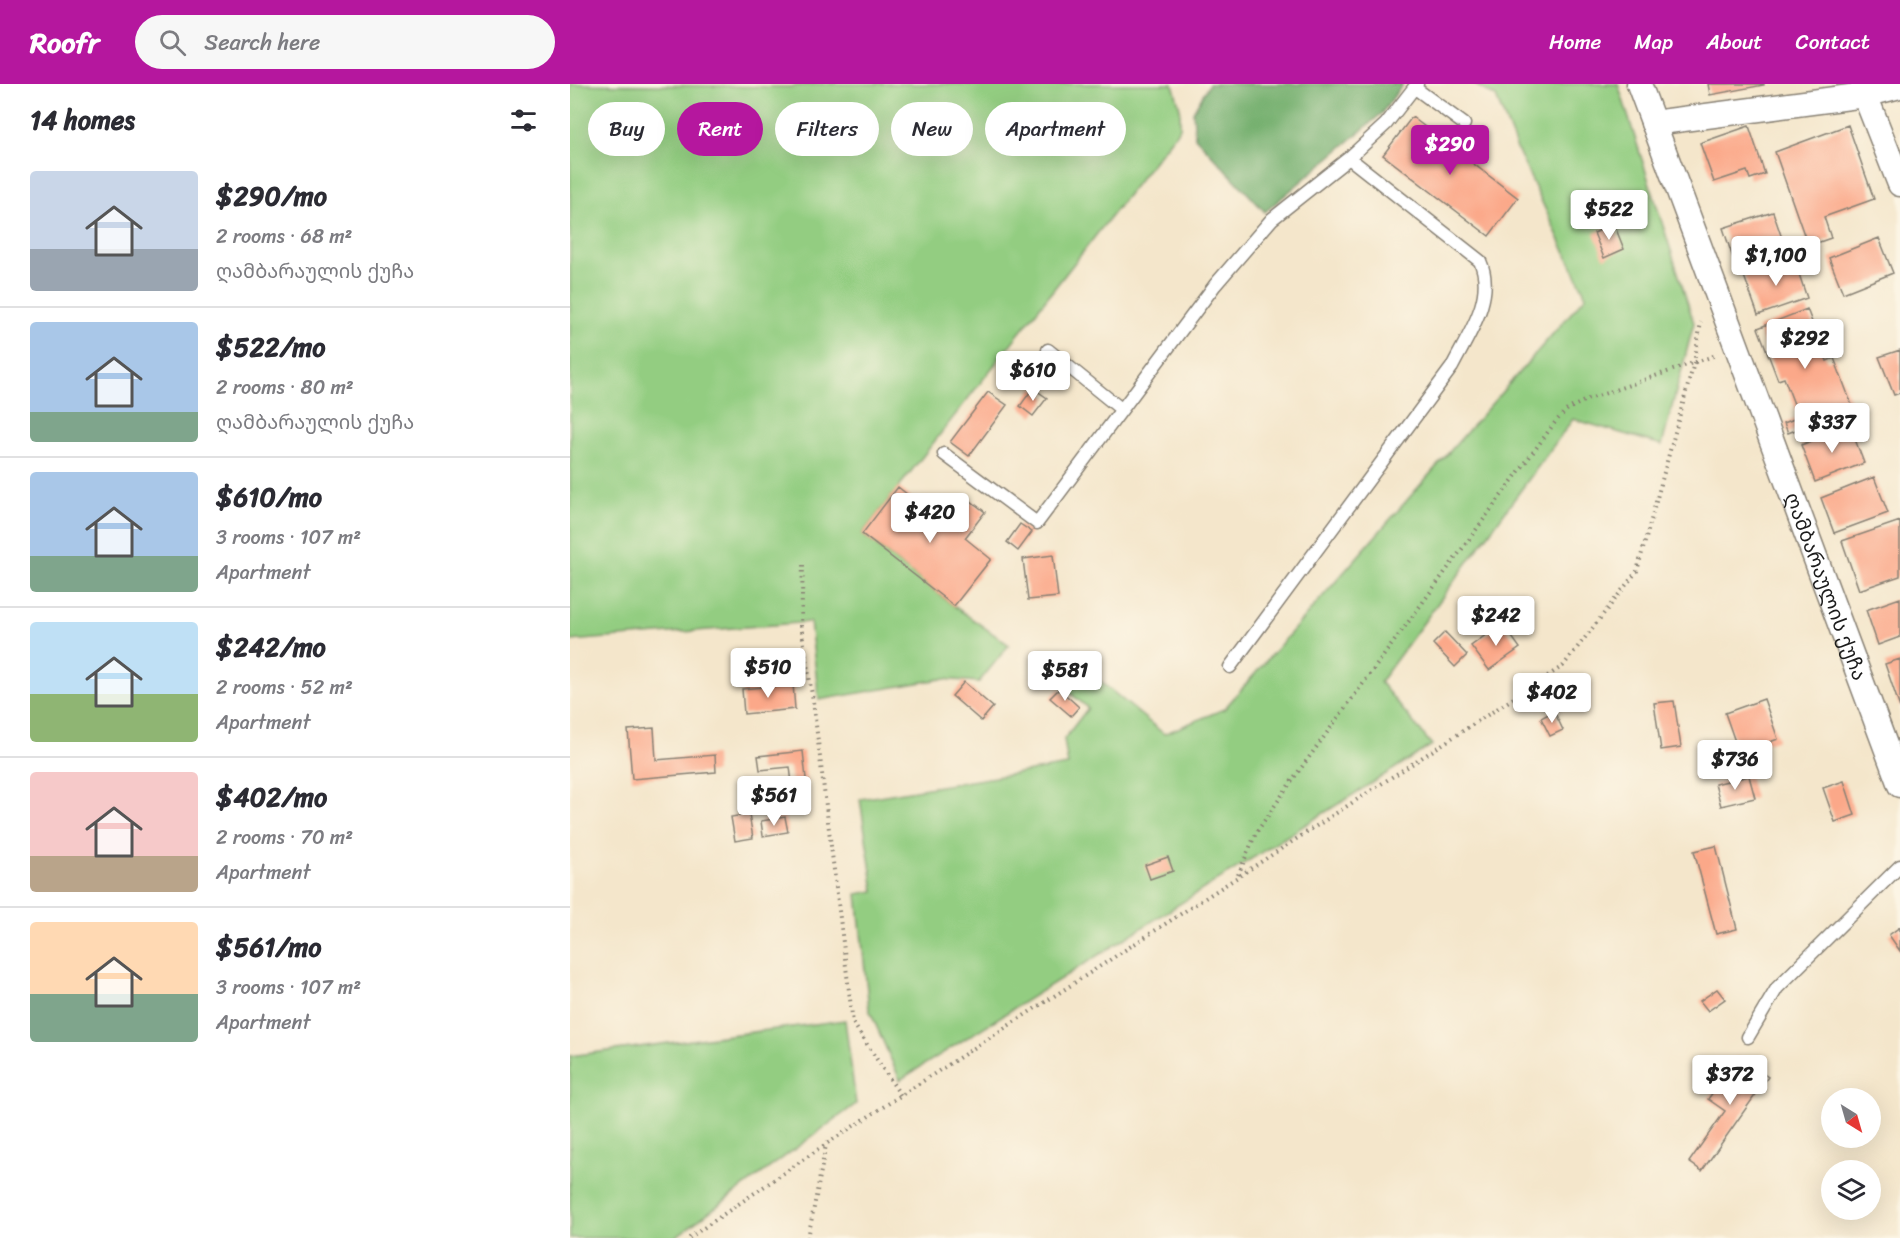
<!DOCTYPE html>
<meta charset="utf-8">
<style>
:root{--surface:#fff;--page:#f7f7f7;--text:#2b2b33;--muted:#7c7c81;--line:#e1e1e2;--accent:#b5179e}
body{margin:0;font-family:Sriracha,"Noto Sans Georgian",sans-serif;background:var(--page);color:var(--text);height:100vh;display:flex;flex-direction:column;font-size:22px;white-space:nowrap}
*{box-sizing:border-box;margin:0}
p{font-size:20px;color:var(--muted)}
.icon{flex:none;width:33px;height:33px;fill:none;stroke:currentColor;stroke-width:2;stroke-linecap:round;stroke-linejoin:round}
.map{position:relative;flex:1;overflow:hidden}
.sheet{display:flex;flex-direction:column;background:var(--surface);width:570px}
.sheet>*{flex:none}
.guide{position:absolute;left:18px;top:18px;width:570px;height:54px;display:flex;gap:12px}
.needle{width:39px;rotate:143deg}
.buttons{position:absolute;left:1251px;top:1004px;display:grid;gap:12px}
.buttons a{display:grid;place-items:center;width:60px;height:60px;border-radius:50%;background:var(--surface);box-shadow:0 6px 24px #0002;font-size:30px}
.price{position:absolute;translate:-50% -51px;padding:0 14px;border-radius:6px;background:#fff;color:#222;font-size:20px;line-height:39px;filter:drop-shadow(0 2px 3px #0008)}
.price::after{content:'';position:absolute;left:50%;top:36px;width:18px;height:14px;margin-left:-9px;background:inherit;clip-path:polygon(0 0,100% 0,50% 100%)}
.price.current{background:var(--accent);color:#fff}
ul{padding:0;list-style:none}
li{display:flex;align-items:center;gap:18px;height:150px;padding:0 30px}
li+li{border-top:2px solid var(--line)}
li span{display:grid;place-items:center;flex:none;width:168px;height:120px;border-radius:6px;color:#555}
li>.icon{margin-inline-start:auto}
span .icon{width:72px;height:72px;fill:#fffc;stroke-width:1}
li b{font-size:26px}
h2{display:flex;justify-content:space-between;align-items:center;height:72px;padding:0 30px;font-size:26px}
.tag{padding:0 21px;border-radius:27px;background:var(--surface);box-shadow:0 6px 24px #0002;font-size:21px;line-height:54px}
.tag.current{background:var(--accent);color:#fff}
header{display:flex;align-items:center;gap:36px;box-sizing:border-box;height:84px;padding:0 30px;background:var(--accent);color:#fff}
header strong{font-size:28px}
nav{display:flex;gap:33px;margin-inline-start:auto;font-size:21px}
.search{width:420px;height:54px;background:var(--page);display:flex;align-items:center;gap:15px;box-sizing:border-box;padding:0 21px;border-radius:33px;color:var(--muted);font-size:22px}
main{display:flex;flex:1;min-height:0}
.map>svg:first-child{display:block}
</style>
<header>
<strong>Roofr</strong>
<div class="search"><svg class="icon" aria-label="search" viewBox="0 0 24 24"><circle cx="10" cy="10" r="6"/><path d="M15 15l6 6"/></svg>Search here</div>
<nav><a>Home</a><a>Map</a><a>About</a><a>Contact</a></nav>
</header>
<main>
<section class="sheet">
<h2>14 homes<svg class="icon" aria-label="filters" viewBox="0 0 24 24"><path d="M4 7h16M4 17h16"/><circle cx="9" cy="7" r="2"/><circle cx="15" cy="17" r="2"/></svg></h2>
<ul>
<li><span style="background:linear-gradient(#c9d6e8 65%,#9aa5b1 0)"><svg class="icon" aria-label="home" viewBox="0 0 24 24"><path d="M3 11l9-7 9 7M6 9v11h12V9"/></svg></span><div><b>$290/mo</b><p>2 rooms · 68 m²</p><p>ღამბარაულის ქუჩა</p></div></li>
<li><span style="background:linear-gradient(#a9c7e8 75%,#7fa58c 0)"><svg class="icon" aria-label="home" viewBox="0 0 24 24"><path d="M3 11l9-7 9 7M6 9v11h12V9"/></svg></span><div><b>$522/mo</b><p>2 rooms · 80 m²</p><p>ღამბარაულის ქუჩა</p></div></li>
<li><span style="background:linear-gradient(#a9c7e8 70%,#7fa58c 0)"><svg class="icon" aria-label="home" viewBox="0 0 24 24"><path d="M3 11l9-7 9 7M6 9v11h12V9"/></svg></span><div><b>$610/mo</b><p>3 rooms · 107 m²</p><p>Apartment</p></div></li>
<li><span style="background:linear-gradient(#bfe0f5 60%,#8fb573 0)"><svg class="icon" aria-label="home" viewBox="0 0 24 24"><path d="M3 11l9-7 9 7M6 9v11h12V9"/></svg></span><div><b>$242/mo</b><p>2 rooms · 52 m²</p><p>Apartment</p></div></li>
<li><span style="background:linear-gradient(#f6c9c9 70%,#b9a48a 0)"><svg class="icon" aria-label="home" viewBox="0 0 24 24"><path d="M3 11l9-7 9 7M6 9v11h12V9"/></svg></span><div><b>$402/mo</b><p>2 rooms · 70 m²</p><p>Apartment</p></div></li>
<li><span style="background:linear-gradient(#ffd9b3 60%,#7fa58c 0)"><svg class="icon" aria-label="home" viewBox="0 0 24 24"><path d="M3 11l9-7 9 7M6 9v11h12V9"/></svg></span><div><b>$561/mo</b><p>3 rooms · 107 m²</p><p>Apartment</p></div></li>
</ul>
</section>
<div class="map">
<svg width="1330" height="1154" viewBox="0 0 1330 1154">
<rect width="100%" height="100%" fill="#fcf5e5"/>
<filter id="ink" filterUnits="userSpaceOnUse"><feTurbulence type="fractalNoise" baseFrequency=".0167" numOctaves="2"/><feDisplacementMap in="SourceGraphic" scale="12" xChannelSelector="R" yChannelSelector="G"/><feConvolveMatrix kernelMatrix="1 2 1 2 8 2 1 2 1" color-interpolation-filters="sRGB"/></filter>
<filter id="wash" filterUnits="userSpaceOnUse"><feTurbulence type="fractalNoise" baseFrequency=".008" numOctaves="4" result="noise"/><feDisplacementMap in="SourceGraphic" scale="24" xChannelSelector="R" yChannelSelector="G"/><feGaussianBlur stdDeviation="1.35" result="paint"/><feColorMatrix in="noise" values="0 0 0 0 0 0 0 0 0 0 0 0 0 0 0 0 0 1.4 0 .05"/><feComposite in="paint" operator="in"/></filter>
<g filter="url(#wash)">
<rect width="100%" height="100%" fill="#f4e6cb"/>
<path fill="#93cd81" stroke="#58744e" stroke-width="1.5" d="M0 0 219 3 250 0H603L610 24V44L292 450 384 522 439 561 409 598 371 595 249 616 240 538 0 557Z
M904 0H1048L1124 239 1092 361 1003 335 810 598 862 661 330 996 299 925 287 810 304 807 290 715 498 681 494 655 518 624 488 599 507 578 594 650 654 625 1016 212 947 65 926 13Z
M275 936 286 1020 104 1154H0V972Z"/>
<path fill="#76b06f" stroke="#496646" stroke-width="1.5" d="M639 0H833L811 30 695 128 625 53 623 28Z"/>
<g id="blocks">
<path fill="#fba889" d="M1138 0H1194V1L1140 11Z
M842 33 948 114 919 152 813 71Z
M1278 41 1304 115 1254 133 1261 154 1238 162 1205 68Z
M1179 42 1195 90 1180 95 1177 87 1144 98 1130 59Z
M1032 113 1038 129 1025 134 1019 118Z
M1203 128 1216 166 1166 183 1153 144Z
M1044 140 1054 165 1034 174 1024 149Z
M1309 154 1323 189 1273 209 1259 174Z
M1224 175 1237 214 1188 231 1174 192Z
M1237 225 1257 277 1264 274 1283 324 1218 349 1214 339 1229 333 1214 294 1208 296 1188 244Z
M1330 266V309L1324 311 1309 273Z
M463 304 477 314 463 332 450 322Z
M418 308 437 321 399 372 380 358Z
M1280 342 1294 379 1245 398 1231 361Z
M1304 393 1318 429 1264 449 1251 414Z
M328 403 376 441 397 414 415 428 395 454 421 475 384 522 292 450Z
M1330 437V492L1289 506 1272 457Z
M450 440 462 448 448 467 437 458Z
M483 471 488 513 458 516 453 475Z
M1330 514V553L1308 561 1296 526Z
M932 539 950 564 919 586 901 562Z
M875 548 897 571 885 583 863 560Z
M1330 575V624L1315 580Z
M394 598 423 623 411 637 382 612Z
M223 600 225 625 174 630 172 605Z
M489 605 509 623 501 632 480 614Z
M1194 615 1208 655 1169 669 1155 629Z
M1104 617 1111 663 1091 666 1084 619Z
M984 627 993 646 980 652 971 634Z
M84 644 86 676 145 671 146 688 62 695 58 646Z
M233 667 238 713 224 715 220 683 190 686 188 672Z
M1179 692 1185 714 1151 722 1145 700Z
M1274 697 1285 731 1265 738 1253 704Z
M179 730 183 754 165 757 161 733Z
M215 733 218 748 193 752 191 737Z
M1146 762 1167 845 1146 850 1124 767Z
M598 773 603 787 580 795 575 781Z
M1330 843V867L1319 851Z
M1147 905 1155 915 1138 927 1130 917Z
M1168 973 1198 993 1132 1087 1119 1078 1155 1027 1138 1015Z"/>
</g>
</g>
<g filter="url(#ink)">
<use href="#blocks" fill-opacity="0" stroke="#888174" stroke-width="1.5"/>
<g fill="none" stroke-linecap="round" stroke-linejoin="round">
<g stroke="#888174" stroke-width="15">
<path id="service" d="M845 4 894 40
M478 266 551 325
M374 370 467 439 645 201 702 135 779 74 816 40 847 0
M660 583 882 283C898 251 926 213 910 177L779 74
M1178 953 1207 904 1330 782"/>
</g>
<g stroke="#888174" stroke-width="27">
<g id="minor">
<path id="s1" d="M1069 0 1330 701"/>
<path d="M1295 11 1330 100"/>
<path d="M1083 39 1295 11 1330 2"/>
</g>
</g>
<path stroke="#888174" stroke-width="4" stroke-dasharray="1.5 4.5" stroke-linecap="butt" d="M233 481 231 542 243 617 283 939 331 1012
M668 791 686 749 723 695 986 337 998 325 1016 316 1146 271
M119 1154 256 1060 993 582 1067 487 1124 279 1131 238
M238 1154 256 1061"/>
<use href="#service" stroke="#fff" stroke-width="12"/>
<use href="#minor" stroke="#fff" stroke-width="24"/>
</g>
</g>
<g text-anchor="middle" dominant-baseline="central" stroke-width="6" stroke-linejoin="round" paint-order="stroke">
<g font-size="20" fill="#1c1c1c" stroke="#fcf5e5">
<text stroke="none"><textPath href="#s1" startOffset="536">ღამბარაულის ქუჩა</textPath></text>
</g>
</g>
</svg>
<div class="buttons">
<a><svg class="needle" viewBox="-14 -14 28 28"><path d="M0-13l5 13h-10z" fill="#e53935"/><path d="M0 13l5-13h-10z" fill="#7c7c81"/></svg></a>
<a><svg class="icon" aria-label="layers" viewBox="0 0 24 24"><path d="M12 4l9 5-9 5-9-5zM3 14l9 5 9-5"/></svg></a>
</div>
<b class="price current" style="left:880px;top:92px">$290</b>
<b class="price" style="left:1039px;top:157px">$522</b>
<b class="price" style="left:1206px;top:203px">$1,100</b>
<b class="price" style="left:1235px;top:286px">$292</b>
<b class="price" style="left:463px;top:318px">$610</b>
<b class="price" style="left:1262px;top:370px">$337</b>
<b class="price" style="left:360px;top:460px">$420</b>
<b class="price" style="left:926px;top:563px">$242</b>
<b class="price" style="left:198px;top:615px">$510</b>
<b class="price" style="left:495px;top:618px">$581</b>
<b class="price" style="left:982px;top:640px">$402</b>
<b class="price" style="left:1165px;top:707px">$736</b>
<b class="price" style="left:204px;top:743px">$561</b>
<b class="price" style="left:1160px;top:1022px">$372</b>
<div class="guide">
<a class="tag">Buy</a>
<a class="tag current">Rent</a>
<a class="tag">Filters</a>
<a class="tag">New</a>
<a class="tag">Apartment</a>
</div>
</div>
</main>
